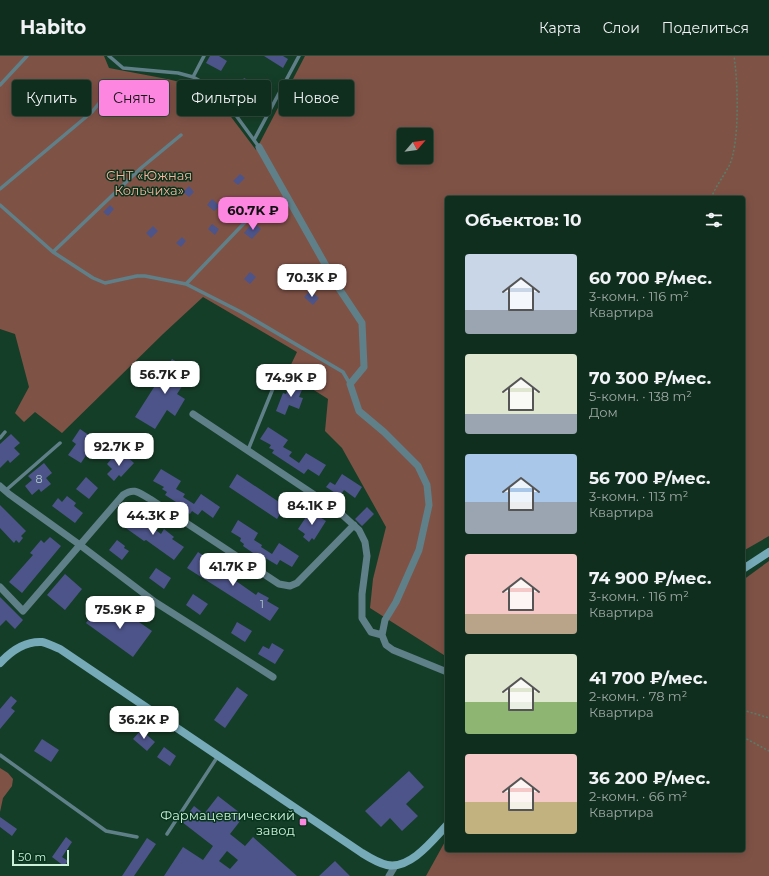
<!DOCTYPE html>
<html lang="ru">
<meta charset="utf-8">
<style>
:root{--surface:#102e1e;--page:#1e3a2b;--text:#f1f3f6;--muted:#9ca8a4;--line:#304a3c;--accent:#fd86e1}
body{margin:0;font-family:Montserrat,sans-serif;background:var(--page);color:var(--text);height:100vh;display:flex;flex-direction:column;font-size:15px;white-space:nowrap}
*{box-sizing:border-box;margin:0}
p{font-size:13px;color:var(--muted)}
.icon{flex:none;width:22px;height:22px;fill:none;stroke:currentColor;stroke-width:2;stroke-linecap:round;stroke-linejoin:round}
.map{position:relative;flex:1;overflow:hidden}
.sheet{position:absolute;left:445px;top:140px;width:300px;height:656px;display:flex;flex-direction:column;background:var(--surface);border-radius:4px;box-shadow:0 2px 10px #0003,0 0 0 1px var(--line)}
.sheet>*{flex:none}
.top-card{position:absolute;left:12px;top:24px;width:373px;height:36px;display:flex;gap:8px}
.needle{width:26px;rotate:62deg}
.controls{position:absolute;left:397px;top:72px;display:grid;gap:8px}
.controls a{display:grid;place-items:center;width:36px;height:36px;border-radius:4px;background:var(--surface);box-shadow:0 2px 10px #0003,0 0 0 1px var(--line);font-size:20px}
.scale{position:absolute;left:12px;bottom:10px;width:57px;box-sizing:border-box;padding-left:4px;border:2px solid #ccf1d9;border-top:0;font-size:11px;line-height:14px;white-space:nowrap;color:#ccf1d9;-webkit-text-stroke:3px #08341e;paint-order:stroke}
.price{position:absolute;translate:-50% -34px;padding:0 9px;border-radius:8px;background:#fff;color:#222;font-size:13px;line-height:26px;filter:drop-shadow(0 1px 2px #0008)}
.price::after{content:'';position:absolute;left:50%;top:24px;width:12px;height:9px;margin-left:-6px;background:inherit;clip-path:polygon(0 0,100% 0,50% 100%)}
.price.on{background:var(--accent);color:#111}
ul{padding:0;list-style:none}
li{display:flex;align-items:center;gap:12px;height:100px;padding:0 20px}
li span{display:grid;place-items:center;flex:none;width:112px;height:80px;border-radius:4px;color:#555}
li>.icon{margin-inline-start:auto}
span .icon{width:48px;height:48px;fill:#fffc;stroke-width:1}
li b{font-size:17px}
h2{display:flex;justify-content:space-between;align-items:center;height:48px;padding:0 20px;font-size:17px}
.tag{padding:0 14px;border-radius:4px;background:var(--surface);box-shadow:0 2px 10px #0003,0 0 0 1px var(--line);font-size:14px;line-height:36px}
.tag.on{background:var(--accent);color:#111}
header{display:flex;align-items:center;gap:24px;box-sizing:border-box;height:56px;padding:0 20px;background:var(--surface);border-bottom:1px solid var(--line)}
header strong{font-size:19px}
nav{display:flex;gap:22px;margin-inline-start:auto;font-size:14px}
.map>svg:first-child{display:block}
</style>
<header>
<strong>Habito</strong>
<nav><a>Карта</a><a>Слои</a><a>Поделиться</a></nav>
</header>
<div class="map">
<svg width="769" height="820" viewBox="0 0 769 820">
<rect width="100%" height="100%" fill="#153e28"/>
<path fill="#7f5246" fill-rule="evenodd" d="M0 0H104L109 12 167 23 210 33 256 94 305 0H769V480L743 495V142H447V601L370 552 373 523 386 471 342 392 325 375 328 343 287 317 297 296 203 241 163 278 62 377 35 356 24 366 15 357 29 331 15 278 0 273ZM404 79H426V101H404Z
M769 505V820H426L447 782V794H743V524Z
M0 712 8 717 13 723 12 730 3 742 0 756Z"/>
<path fill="#4d5489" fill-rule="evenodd" d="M210 0H219L227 5 221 15 206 7Z
M264 0H283L288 3 283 12Z
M244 22 272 36 267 45 248 34 247 36 238 31Z
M240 118 245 122 238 129 233 125Z
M189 130 194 136 189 141 183 136Z
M212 143 220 150 214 155 207 149Z
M110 149 114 153 108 160 103 156Z
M253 166 261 173 252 183 244 177Z
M212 168 219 173 215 179 208 173Z
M153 170 158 175 151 182 146 177Z
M182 181 186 185 181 191 176 187Z
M250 216 256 221 250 228 244 223Z
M310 235 319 242 313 249 304 241Z
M172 303 192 315 177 338 185 343 175 360 167 354 155 373 135 361Z
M292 324 304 329 299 341 303 342 299 353 289 349 285 359 276 355 283 337 286 338Z
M268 371 288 384 283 391 292 396 289 400 299 407 306 397 326 409 319 420 308 413 304 418 272 397 274 394 269 392 271 389 260 383Z
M80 373 96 384 81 407 68 399 76 388 72 385Z
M11 378 20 387 14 392 20 398 10 407 8 404 0 412V388Z
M125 399 134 407 121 421 119 419 114 425 107 418 112 413 107 408 114 400 120 405Z
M44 407 52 417 46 422 51 428 41 436 39 433 32 439 25 430 32 424 28 420Z
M161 413 181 425 176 433 185 438 183 441 194 448 201 438 220 451 213 462 202 454 198 459 192 455 190 458 183 453 184 451 165 439 167 436 162 433 164 431 153 425Z
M237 418 285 450 277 463 229 431Z
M342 418 362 431 355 442 344 434 340 440 326 431 330 426 335 429Z
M86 421 98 432 89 443 76 433Z
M67 440 76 447 74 450 83 457 75 467 52 450 58 442 62 446Z
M0 449 26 475 21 480 23 482 19 487 16 484 14 487 0 472Z
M367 451 374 458 362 470 355 463Z
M134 455 144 462 143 465 161 478 164 473 174 481 172 483 184 491 174 504 146 484 144 485 123 470Z
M310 455 326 465 314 484 312 482 309 486 303 481 305 478 298 473Z
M238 464 258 477 254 484 262 489 261 491 272 498 279 487 299 500 292 511 280 504 277 509 257 497 256 499 243 490 244 488 240 485 241 482 231 476Z
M50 481 61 490 22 537 9 526 33 499 30 497 41 484 44 487Z
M117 484 125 490 124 492 129 495 122 504 109 494Z
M198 496 208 503 206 506 225 519 227 516 237 523 236 525 256 539 258 536 269 542 267 545 279 552 270 565 187 512Z
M156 512 171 522 164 533 149 522Z
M65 518 82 533 65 554 47 539Z
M193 538 208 548 200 559 186 549Z
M0 541 23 564 15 573 6 564 0 570Z
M99 549 118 563 123 555 152 575 133 601 86 567Z
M237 566 252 575 245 586 231 577Z
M272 587 284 594 275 608 258 598 263 590 269 593Z
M237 631 248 639 225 672 214 664Z
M11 640 17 645 11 652 15 655 0 673V653Z
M141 674 155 686 147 695 133 683Z
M42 683 59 694 51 706 34 695Z
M164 691 176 700 170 710 157 701Z
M409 715 424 731 406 748 418 760 402 775 390 762 381 771 365 755Z
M218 740 244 760 230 778 245 790 253 781 297 820H164L183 791 203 804 213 790 182 766 194 750 204 758ZM227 795 238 804 230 813 219 805Z
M0 761 17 773 12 780 0 771Z
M66 781 72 786 62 801 68 805 64 810 52 801Z
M147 782 156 788 134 820H122Z
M335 805 350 820H319Z"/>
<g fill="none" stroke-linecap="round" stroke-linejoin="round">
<path stroke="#577f68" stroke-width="1.5" stroke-dasharray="2 2" stroke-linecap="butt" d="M711 142C716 130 723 121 729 110 740 88 738 25 734 0
M743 654 769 662
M743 681 769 695"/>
<path stroke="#608089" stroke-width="3.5" d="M109 0 123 12 178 17 193 21 213 32 227 47 259 91
M193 21 204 0
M0 29 27 0
M254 84 299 0
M0 133 92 56 113 30
M0 149 53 196 93 222 105 227 137 220H145L186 228 241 256 343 316 350 328
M53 196 141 112 181 79
M186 228 250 161
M0 382 5 376
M248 394 276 325
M5 435 60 387
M0 699 106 775 137 781
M167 778 218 700"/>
<path stroke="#608089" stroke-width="7" d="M259 91 338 231 362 267 364 311 350 328 359 355 384 376 418 410 427 429 429 449 419 494 396 546 385 564 382 579 386 589 393 594 447 616
M193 358 337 454 359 474 365 486 367 500 362 538V562L371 576 382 579
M0 430 9 438 80 489 155 546 273 621
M0 531 23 555 123 439C135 431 139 437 150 443L279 528 290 530 297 527 354 469
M389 820 395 810"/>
<path stroke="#76aab8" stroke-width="8" d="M743 513 769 496
M0 607C11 595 25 585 42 586 48 587 54 591 60 593L362 797C370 802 378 807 387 809 410 814 433 784 447 769"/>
</g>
<rect fill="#fd86e1" stroke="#08341e" stroke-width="1.5" x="299" y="762" width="8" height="8" rx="2"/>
<g text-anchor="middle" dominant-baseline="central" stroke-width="3" stroke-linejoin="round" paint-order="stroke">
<g font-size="11" fill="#accac5">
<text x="39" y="423">8</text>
<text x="262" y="548">1</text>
</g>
<g font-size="13" fill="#fcb29c" stroke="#08341e">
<text x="149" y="119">СНТ «Южная<tspan x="149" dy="15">Кольчиха»</tspan></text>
</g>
<g font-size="13" fill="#ccf1d9" stroke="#08341e" text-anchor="end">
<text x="295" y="759">Фармацевтический<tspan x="295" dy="15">завод</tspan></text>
</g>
</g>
</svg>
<div class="controls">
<a><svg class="needle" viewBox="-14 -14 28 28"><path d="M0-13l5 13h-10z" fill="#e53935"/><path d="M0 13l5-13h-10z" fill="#9ca8a4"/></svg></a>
</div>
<div class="scale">50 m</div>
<b class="price on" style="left:253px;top:175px">60.7K ₽</b>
<b class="price" style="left:312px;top:242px">70.3K ₽</b>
<b class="price" style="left:165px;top:339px">56.7K ₽</b>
<b class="price" style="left:291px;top:342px">74.9K ₽</b>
<b class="price" style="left:119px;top:411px">92.7K ₽</b>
<b class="price" style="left:312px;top:470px">84.1K ₽</b>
<b class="price" style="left:153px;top:480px">44.3K ₽</b>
<b class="price" style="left:233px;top:531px">41.7K ₽</b>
<b class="price" style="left:120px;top:574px">75.9K ₽</b>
<b class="price" style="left:144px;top:684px">36.2K ₽</b>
<div class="top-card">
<a class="tag">Купить</a>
<a class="tag on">Снять</a>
<a class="tag">Фильтры</a>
<a class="tag">Новое</a>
</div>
<section class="sheet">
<h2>Объектов: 10<svg class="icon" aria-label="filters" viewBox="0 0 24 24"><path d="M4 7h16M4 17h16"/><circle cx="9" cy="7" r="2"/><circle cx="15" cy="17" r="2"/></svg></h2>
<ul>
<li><span style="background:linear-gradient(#c9d6e8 70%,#9aa5b1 0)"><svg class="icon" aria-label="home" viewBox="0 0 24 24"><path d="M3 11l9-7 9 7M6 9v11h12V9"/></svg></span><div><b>60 700 ₽/мес.</b><p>3-комн. · 116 m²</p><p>Квартира</p></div></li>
<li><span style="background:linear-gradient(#dfe7d0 75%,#9aa5b1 0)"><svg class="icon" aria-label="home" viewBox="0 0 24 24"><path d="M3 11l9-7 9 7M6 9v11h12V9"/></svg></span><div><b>70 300 ₽/мес.</b><p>5-комн. · 138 m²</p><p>Дом</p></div></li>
<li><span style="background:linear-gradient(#a9c7e8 60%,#9aa5b1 0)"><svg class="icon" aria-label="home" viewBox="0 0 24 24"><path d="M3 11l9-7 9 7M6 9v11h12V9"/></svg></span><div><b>56 700 ₽/мес.</b><p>3-комн. · 113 m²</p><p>Квартира</p></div></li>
<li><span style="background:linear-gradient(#f6c9c9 75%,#b9a48a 0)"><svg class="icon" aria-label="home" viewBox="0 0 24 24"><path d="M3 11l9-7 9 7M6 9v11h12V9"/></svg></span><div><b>74 900 ₽/мес.</b><p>3-комн. · 116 m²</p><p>Квартира</p></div></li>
<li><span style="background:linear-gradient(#dfe7d0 60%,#8fb573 0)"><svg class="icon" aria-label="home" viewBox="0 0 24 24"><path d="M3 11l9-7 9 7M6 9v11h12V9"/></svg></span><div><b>41 700 ₽/мес.</b><p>2-комн. · 78 m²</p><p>Квартира</p></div></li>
<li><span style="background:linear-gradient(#f6c9c9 60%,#c2b280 0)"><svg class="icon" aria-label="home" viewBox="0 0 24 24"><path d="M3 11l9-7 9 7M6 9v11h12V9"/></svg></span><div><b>36 200 ₽/мес.</b><p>2-комн. · 66 m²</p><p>Квартира</p></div></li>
</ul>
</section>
</div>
